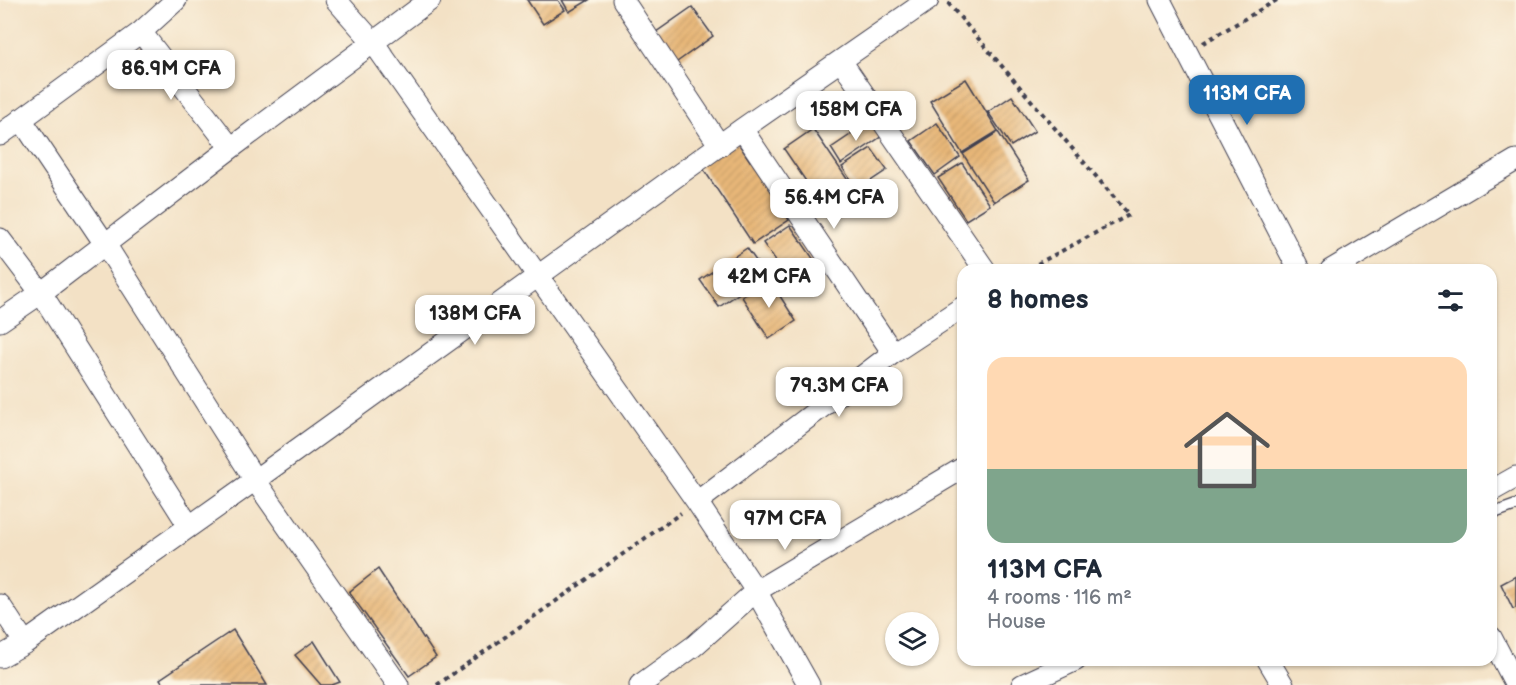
<!DOCTYPE html>
<meta charset="utf-8">
<style>
:root{--surface:#fff;--page:#f6f6f7;--text:#1f2937;--muted:#747a83;--accent:#1f6fb2}
body{margin:0;font-family:"Balsamiq Sans",sans-serif;background:var(--page);color:var(--text);height:100vh;display:flex;flex-direction:column;font-size:22px;white-space:nowrap}
*{box-sizing:border-box;margin:0}
p{font-size:20px;color:var(--muted)}
.icon{flex:none;width:33px;height:33px;fill:none;stroke:currentColor;stroke-width:2;stroke-linecap:round;stroke-linejoin:round}
.map{position:relative;flex:1;overflow:hidden}
.drawer{position:absolute;left:957px;top:264px;width:540px;height:402px;display:flex;flex-direction:column;background:var(--surface);border-radius:18px;box-shadow:0 2px 4px #0004}
.drawer>*{flex:none}
.controls{position:absolute;left:885px;top:612px;display:grid;gap:12px}
.controls a{display:grid;place-items:center;width:54px;height:54px;border-radius:50%;background:var(--surface);box-shadow:0 2px 4px #0004;font-size:30px}
.price{position:absolute;translate:-50% -51px;padding:0 14px;border-radius:12px;background:#fff;color:#222;font-size:20px;line-height:39px;filter:drop-shadow(0 2px 3px #0008)}
.price::after{content:'';position:absolute;left:50%;top:36px;width:18px;height:14px;margin-left:-9px;background:inherit;clip-path:polygon(0 0,100% 0,50% 100%)}
.price.on{background:var(--accent);color:#fff}
ul{padding:0;list-style:none}
li{display:grid;align-content:center;gap:12px;height:318px;padding:0 30px}
li span{display:grid;place-items:center;height:186px;border-radius:18px;color:#555}
li>.icon{margin-inline-start:auto}
span .icon{width:108px;height:108px;fill:#fffc;stroke-width:1}
li b{font-size:26px}
h2{display:flex;justify-content:space-between;align-items:center;height:72px;padding:0 30px;font-size:26px}
.map>svg:first-child{display:block}
</style>
<div class="map">
<svg width="1516" height="685" viewBox="0 0 1516 685">
<defs>
<pattern id="building-hatch" width="6" height="6" patternUnits="userSpaceOnUse" patternTransform="scale(1.5)"><rect width="6" height="6" fill="#e8b778"/><path d="M-1 1l2-2M0 6l6-6M5 7l2-2" fill="none" stroke="#c79d69"/></pattern>
</defs>
<rect width="100%" height="100%" fill="#fcf5e5"/>
<filter id="ink" filterUnits="userSpaceOnUse"><feTurbulence type="fractalNoise" baseFrequency=".0167" numOctaves="2"/><feDisplacementMap in="SourceGraphic" scale="12" xChannelSelector="R" yChannelSelector="G"/><feConvolveMatrix kernelMatrix="1 2 1 2 8 2 1 2 1" color-interpolation-filters="sRGB"/></filter>
<filter id="wash" filterUnits="userSpaceOnUse"><feTurbulence type="fractalNoise" baseFrequency=".008" numOctaves="4" result="noise"/><feDisplacementMap in="SourceGraphic" scale="24" xChannelSelector="R" yChannelSelector="G"/><feGaussianBlur stdDeviation="1.35" result="paint"/><feColorMatrix in="noise" values="0 0 0 0 0 0 0 0 0 0 0 0 0 0 0 0 0 1.4 0 .05"/><feComposite in="paint" operator="in"/></filter>
<g filter="url(#wash)">
<rect width="100%" height="100%" fill="#f3e1c5"/>
<g id="blocks">
<path fill="url(#building-hatch)" d="M527 0H558L565 10 543 24Z
M562 0H589L569 12Z
M692 7 713 36 670 67 649 37Z
M966 79 998 131 962 153 930 101Z
M1012 96 1035 131 1011 146 988 112Z
M871 121 882 136 841 164 831 148Z
M937 123 960 157 935 175 911 141Z
M813 129 860 198 831 218 784 149Z
M998 132 1029 180 994 202 963 154Z
M736 140 750 161 754 157 778 194 774 197 789 220 753 244 700 164Z
M871 148 887 170 857 190 842 167Z
M962 163 990 205 966 220 938 178Z
M790 225 823 273 796 290 763 243Z
M747 248 766 275 719 307 700 280Z
M769 279 796 321 769 339 742 297Z
M378 569 436 657 409 676 349 592Z
M1516 576V608L1513 609 1501 584Z
M233 630 267 685H164L160 679Z
M314 641 340 682 332 685H321L295 655Z"/>
</g>
</g>
<g filter="url(#ink)">
<use href="#blocks" fill-opacity="0" stroke="#413f50" stroke-width="1.5"/>
<g fill="none" stroke-linecap="round" stroke-linejoin="round">
<g stroke="#413f50" stroke-width="13">
<path id="lane" d="M1491 514 1516 505"/>
</g>
<g stroke="#413f50" stroke-width="23">
<path id="street" d="M336 0 373 42 697 502 756 591 809 685
M623 0 720 146
M1160 0 1299 270
M141 32 231 148
M841 61 985 270
M21 119 105 244 255 480 398 685
M742 129 893 353
M0 135 141 32 176 0
M0 239 41 293 189 526
M1331 270 1516 160
M0 321 41 293 231 148 430 0
M1491 491 1516 477
M697 502 893 353 963 307
M0 605 25 643
M1491 637 1516 685
M0 657 25 643 255 480 742 129 928 0
M1268 660 1283 685
M640 685 694 646 756 591 963 468
M1022 685 1076 660"/>
</g>
<path stroke="#413f50" stroke-width="4" stroke-dasharray="4.5 4.5" stroke-linecap="butt" d="M948 3 1129 215 1026 270
M1203 43 1277 0
M437 685 681 513"/>
<use href="#lane" stroke="#fff" stroke-width="10"/>
<use href="#street" stroke="#fff" stroke-width="21"/>
</g>
</g>
</svg>
<div class="controls">
<a><svg class="icon" aria-label="layers" viewBox="0 0 24 24"><path d="M12 4l9 5-9 5-9-5zM3 14l9 5 9-5"/></svg></a>
</div>
<b class="price" style="left:171px;top:101px">86.9M CFA</b>
<b class="price on" style="left:1247px;top:126px">113M CFA</b>
<b class="price" style="left:856px;top:142px">158M CFA</b>
<b class="price" style="left:834px;top:230px">56.4M CFA</b>
<b class="price" style="left:769px;top:309px">42M CFA</b>
<b class="price" style="left:475px;top:346px">138M CFA</b>
<b class="price" style="left:839px;top:418px">79.3M CFA</b>
<b class="price" style="left:785px;top:551px">97M CFA</b>
<section class="drawer">
<h2>8 homes<svg class="icon" aria-label="filters" viewBox="0 0 24 24"><path d="M4 7h16M4 17h16"/><circle cx="9" cy="7" r="2"/><circle cx="15" cy="17" r="2"/></svg></h2>
<ul>
<li><span style="background:linear-gradient(#ffd9b3 60%,#7fa58c 0)"><svg class="icon" aria-label="home" viewBox="0 0 24 24"><path d="M3 11l9-7 9 7M6 9v11h12V9"/></svg></span><div><b>113M CFA</b><p>4 rooms · 116 m²</p><p>House</p></div></li>
</ul>
</section>
</div>
